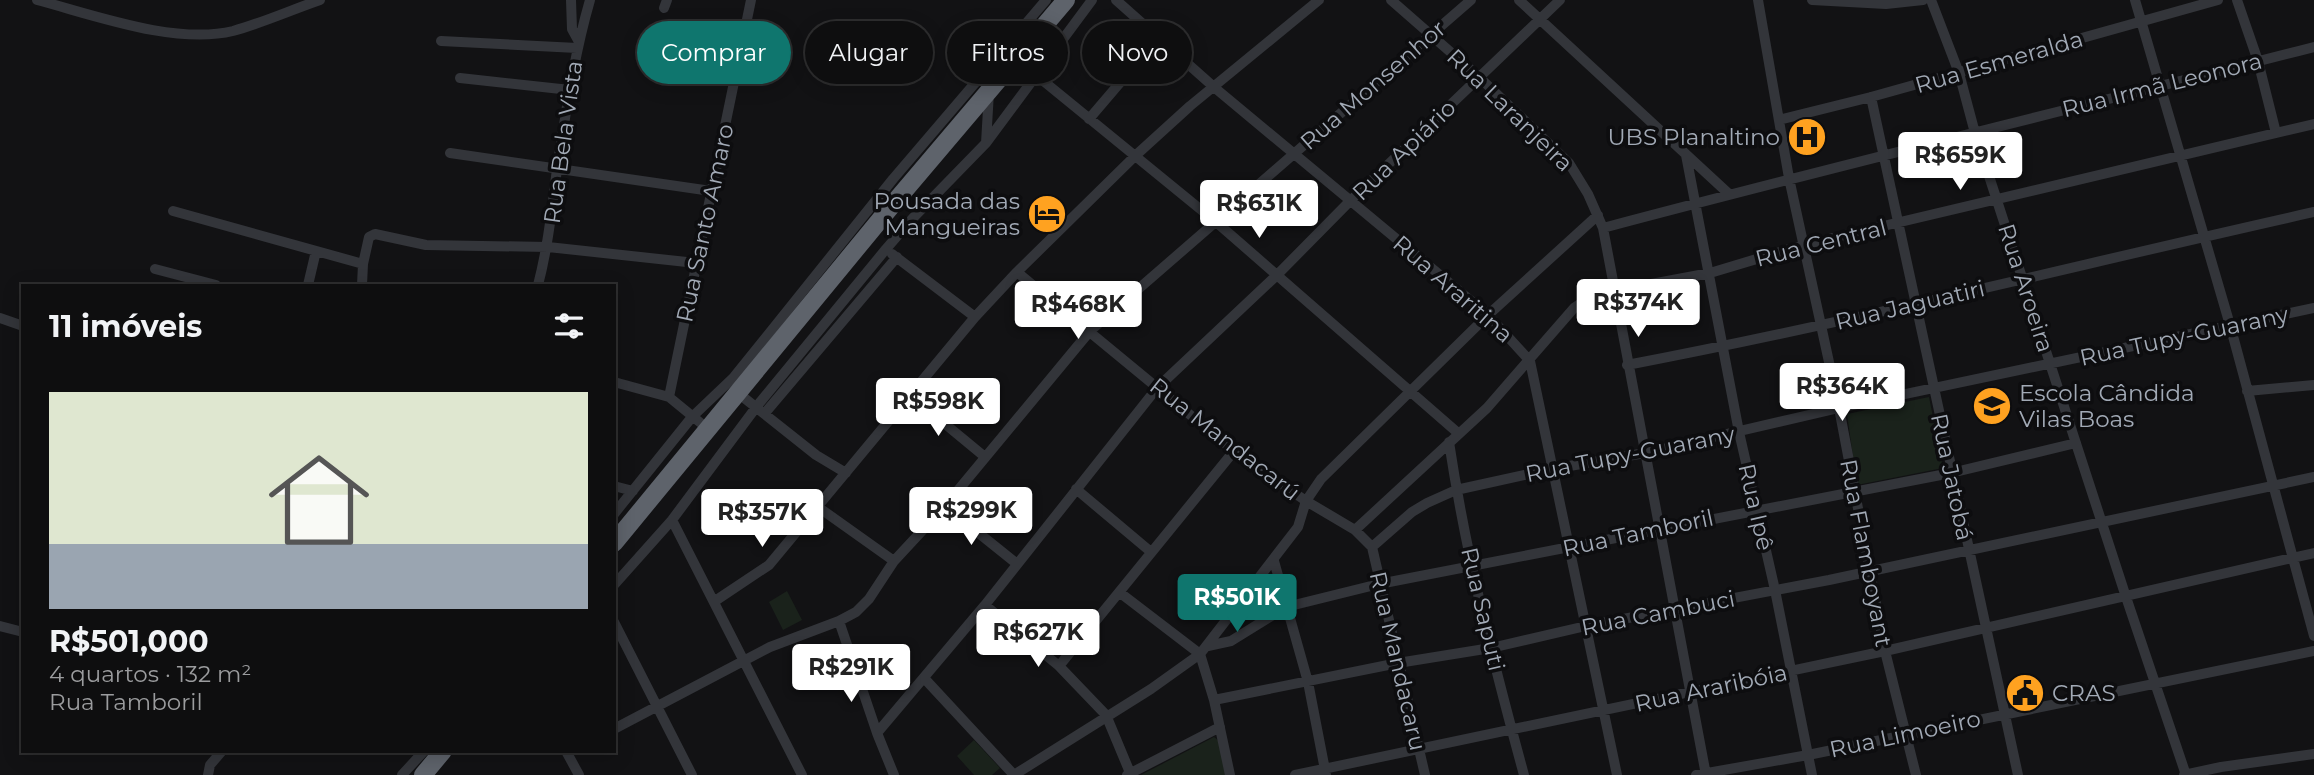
<!DOCTYPE html>
<html lang="pt">
<meta charset="utf-8">
<style>
:root{--surface:#0e0e0f;--page:#1c1c1d;--text:#f1f3f6;--muted:#9b9c9e;--line:#2e2e2f;--accent:#0f766e}
body{margin:0;font-family:Montserrat,sans-serif;background:var(--page);color:var(--text);height:100vh;display:flex;flex-direction:column;font-size:26px;white-space:nowrap}
*{box-sizing:border-box;margin:0}
p{font-size:23px;color:var(--muted)}
.icon{flex:none;width:38px;height:38px;fill:none;stroke:currentColor;stroke-width:2;stroke-linecap:round;stroke-linejoin:round}
.map{position:relative;flex:1;overflow:hidden}
.side{position:absolute;left:21px;top:284px;width:595px;height:469px;display:flex;flex-direction:column;background:var(--surface);border-radius:0px;box-shadow:0 4px 18px #0003,0 0 0 2px var(--line)}
.side>*{flex:none}
.hud{position:absolute;left:637px;top:21px;width:665px;height:63px;display:flex;gap:14px}
.price{position:absolute;translate:-50% -60px;padding:0 16px;border-radius:7px;background:#fff;color:#222;font-size:23px;line-height:46px;filter:drop-shadow(0 2px 4px #0008)}
.price::after{content:'';position:absolute;left:50%;top:42px;width:21px;height:16px;margin-left:-10px;background:inherit;clip-path:polygon(0 0,100% 0,50% 100%)}
.price.current{background:var(--accent);color:#fff}
ul{padding:0;list-style:none}
li{display:grid;align-content:center;gap:14px;height:371px;padding:0 28px}
li+li{border-top:2px solid var(--line)}
li span{display:grid;place-items:center;height:217px;border-radius:0px;color:#555}
li>.icon{margin-inline-start:auto}
span .icon{width:126px;height:126px;fill:#fffc;stroke-width:1}
li b{font-size:30px}
h2{display:flex;justify-content:space-between;align-items:center;height:84px;padding:0 28px;font-size:30px}
.tag{padding:0 24px;border-radius:32px;background:var(--surface);box-shadow:0 4px 18px #0003,0 0 0 2px var(--line);font-size:24px;line-height:63px}
.tag.current{background:var(--accent);color:#fff}
.map>svg:first-child{display:block}
</style>
<div class="map">
<svg width="2314" height="775" viewBox="0 0 2314 775">
<rect width="100%" height="100%" fill="#121214"/>
<path fill="#1a221b" d="M1929 397 1943 468 1857 485 1847 414Z
M787 591 802 620 783 630 769 602Z
M1214 737 1219 741 1227 775H1141Z
M974 740 1000 768 992 775H974L957 756Z"/>
<g fill="none" stroke-linecap="round" stroke-linejoin="round">
<path stroke="#33353a" stroke-width="10" d="M37 0C94 15 175 45 233 31 262 23 291 10 320 0
M571 0 572 29 578 40
M1116 0 1215 88 1488 315 1530 361 1617 775
M1391 0 1479 77 1569 163 1588 194 1603 228 1706 775
M1519 0 1729 194
M1758 0 1789 178 1839 408 1885 651 1916 775
M1812 0 1886 4 1923 0
M1931 0 1959 73 1975 133 2126 597 2186 775
M2135 0 2230 325 2314 636
M2237 0 2258 61 2276 133
M664 8 667 0
M441 41 577 48
M1036 75 1216 222 1458 433
M460 78 570 90
M1871 97 2018 775
M1089 119 1159 37
M1779 120 1871 97 2218 0
M986 143 989 92
M450 153 711 191
M1686 155 1739 432 1775 590 1812 775
M173 211 363 264
M1603 228C1839 165 2077 108 2314 47
M892 254 975 317
M155 269 216 285
M1017 272 1234 451 1306 501 1355 530 1372 547
M308 285 316 251
M362 285 363 264 369 237 375 234 426 245 548 247 696 263
M538 285C548 247 552 208 557 169 566 112 574 55 590 0
M0 318 23 326
M1627 365C1858 321 2085 263 2314 212
M614 382 669 397
M2247 391 2314 385
M738 393 816 455 846 473
M910 395 985 457
M765 413 897 257
M708 429 669 397 751 0
M1449 442C1466 555 1494 665 1524 775
M614 486 633 491
M1076 489 1151 552
M945 506 1016 563
M818 507 894 561
M614 514 692 417 734 377 893 179 1046 0
M672 520 802 775
M1355 530 1487 408 1574 308 1583 302 1614 291 1710 273 1803 245 2314 124
M1372 547 1412 512 1427 503 1456 490 1552 469 1645 453 1839 408 2314 308
M1372 547 1425 775
M1274 561 1308 682 1326 775
M614 585 672 520 757 406 886 249 912 219 986 143 1092 0
M1119 592 1200 654 1214 700 1230 775
M715 601 769 565 975 317 1017 272 1135 156 1190 106 1319 0
M985 605 1059 666 1106 715 1131 775
M839 621 877 733 894 775
M614 622 692 775
M0 626 23 632
M1208 646 1231 641 1286 607 1379 584 1951 473 2076 443
M1059 666 1234 451
M924 678 1014 775
M1214 700 1398 663 1491 648 1586 626 1829 580 2314 477
M614 729 770 647 839 621 856 612 869 599 894 561 945 506 1090 331 1471 0
M877 733 985 605 1157 388 1277 275 1350 201 1560 0
M566 751 579 775
M208 775 210 765 222 751
M402 775 424 751
M1014 775 1151 689 1200 654 1298 527 1306 501 1321 479 1488 315 1598 215
M1127 775 1220 727
M1295 775 1885 651 2314 553
M1696 775 1808 755 2314 651
M2184 775 2221 767 2314 754"/>
<path stroke="#5e636b" stroke-width="18" d="M614 543 893 204 1066 0
M423 775 443 751"/>
</g>
<defs>
<g id="hospital-disc" transform="scale(2.0125)"><circle r="9.5" fill="#ffa220" stroke="#0d0d0f"/><path d="M-5-5h3v3.5h4V-5h3V5h-3V1.5h-4V5h-3Z" fill="#111"/></g>
<g id="hotel-disc" transform="scale(2.0125)"><circle r="9.5" fill="#ffa220" stroke="#0d0d0f"/><path d="M-6-4.5h1.5V1H6V5H4.5V3h-9V5H-6ZM-4 0a1.8 1.8 0 1 1 3.6 0ZM.5 0V-2.5h3Q6-2.5 6 0Z" fill="#111"/></g>
<g id="school-disc" transform="scale(2.0125)"><circle r="9.5" fill="#ffa220" stroke="#0d0d0f"/><path d="M0-5L7-2L0 1L-7-2ZM-4 1L0 2.5L4 1V4Q0 6-4 4Z" fill="#111"/></g>
<g id="civic-disc" transform="scale(2.0125)"><circle r="9.5" fill="#ffa220" stroke="#0d0d0f"/><path d="M-.6-6.5H3V-4.5H.6V-3L4-1V1h2V6H-6V1h2V-1L-.6-3ZM-1.2 2.5V6h2.4V2.5Z" fill="#111"/></g>
</defs>
<g fill-rule="evenodd">
<use href="#hospital-disc" x="1807" y="137"/>
<use href="#hotel-disc" x="1047" y="214"/>
<use href="#school-disc" x="1992" y="406"/>
<use href="#civic-disc" x="2025" y="693"/>
</g>
<g text-anchor="middle" dominant-baseline="central" stroke-width="7" stroke-linejoin="round" paint-order="stroke">
<g font-size="23" fill="#a2aab6" stroke="#0d0d0f">
<text transform="translate(1999 62) rotate(-16)">Rua Esmeralda</text>
<text transform="translate(1373 85) rotate(-41)">Rua Monsenhor</text>
<text transform="translate(2162 85) rotate(-14)">Rua Irmã Leonora</text>
<text transform="translate(1510 110) rotate(44)">Rua Laranjeira</text>
<text transform="translate(563 142) rotate(-82)">Rua Bela Vista</text>
<text transform="translate(1404 150) rotate(-44)">Rua Apiário</text>
<text transform="translate(705 223) rotate(-78)">Rua Santo Amaro</text>
<text transform="translate(1821 243) rotate(-14)">Rua Central</text>
<text transform="translate(2026 288) rotate(72)">Rua Aroeira</text>
<text transform="translate(1453 289) rotate(41)">Rua Araritina</text>
<text transform="translate(1910 305) rotate(-13)">Rua Jaguatiri</text>
<text transform="translate(2184 336) rotate(-12)">Rua Tupy-Guarany</text>
<text transform="translate(1225 439) rotate(38)">Rua Mandacarú</text>
<text transform="translate(1630 454) rotate(-11)">Rua Tupy-Guarany</text>
<text transform="translate(1952 477) rotate(78)">Rua Jatobá</text>
<text transform="translate(1756 507) rotate(77)">Rua Ipê</text>
<text transform="translate(1638 533) rotate(-12)">Rua Tamboril</text>
<text transform="translate(1866 553) rotate(79)">Rua Flamboyant</text>
<text transform="translate(1483 609) rotate(77)">Rua Saputi</text>
<text transform="translate(1658 613) rotate(-11)">Rua Cambuci</text>
<text transform="translate(1398 661) rotate(77)">Rua Mandacaru</text>
<text transform="translate(1711 688) rotate(-12)">Rua Araribóia</text>
<text transform="translate(1905 734) rotate(-12)">Rua Limoeiro</text>
</g>
<g font-size="23" fill="#a2aab6" stroke="#0d0d0f" text-anchor="end">
<text x="1780" y="137">UBS Planaltino</text>
<text x="1020" y="201">Pousada das<tspan x="1020" dy="26">Mangueiras</tspan></text>
<text x="2019" y="393" text-anchor="start">Escola Cândida<tspan x="2019" dy="26">Vilas Boas</tspan></text>
<text x="2052" y="693" text-anchor="start">CRAS</text>
</g>
</g>
</svg>
<b class="price" style="left:1960px;top:192px">R$659K</b>
<b class="price" style="left:1259px;top:240px">R$631K</b>
<b class="price" style="left:1638px;top:339px">R$374K</b>
<b class="price" style="left:1078px;top:341px">R$468K</b>
<b class="price" style="left:1842px;top:423px">R$364K</b>
<b class="price" style="left:938px;top:438px">R$598K</b>
<b class="price" style="left:971px;top:547px">R$299K</b>
<b class="price" style="left:762px;top:549px">R$357K</b>
<b class="price current" style="left:1237px;top:634px">R$501K</b>
<b class="price" style="left:1038px;top:669px">R$627K</b>
<b class="price" style="left:851px;top:704px">R$291K</b>
<div class="hud">
<a class="tag current">Comprar</a>
<a class="tag">Alugar</a>
<a class="tag">Filtros</a>
<a class="tag">Novo</a>
</div>
<section class="side">
<h2>11 imóveis<svg class="icon" aria-label="filters" viewBox="0 0 24 24"><path d="M4 7h16M4 17h16"/><circle cx="9" cy="7" r="2"/><circle cx="15" cy="17" r="2"/></svg></h2>
<ul>
<li><span style="background:linear-gradient(#dfe7d0 70%,#9aa5b1 0)"><svg class="icon" aria-label="home" viewBox="0 0 24 24"><path d="M3 11l9-7 9 7M6 9v11h12V9"/></svg></span><div><b>R$501,000</b><p>4 quartos · 132 m²</p><p>Rua Tamboril</p></div></li>
</ul>
</section>
</div>
